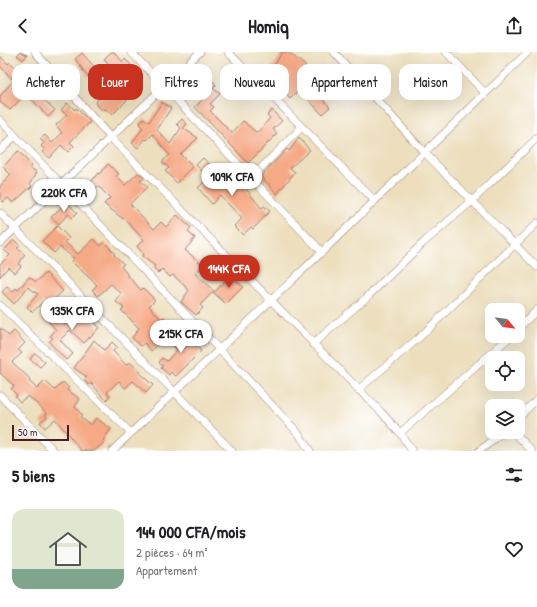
<!DOCTYPE html>
<html lang="fr">
<meta charset="utf-8">
<style>
:root{--surface:#fff;--page:#f2f2f2;--text:#202124;--muted:#757577;--accent:#c8321e}
body{margin:0;font-family:"Patrick Hand",sans-serif;background:var(--page);color:var(--text);height:100vh;display:flex;flex-direction:column;font-size:15px;white-space:nowrap}
*{box-sizing:border-box;margin:0}
p{font-size:13px;color:var(--muted)}
.icon{flex:none;width:22px;height:22px;fill:none;stroke:currentColor;stroke-width:2;stroke-linecap:round;stroke-linejoin:round}
.map{position:relative;height:399px;overflow:hidden}
.panel{display:flex;flex-direction:column;background:var(--surface);flex:1}
.panel>*{flex:none}
.banner{position:absolute;left:12px;top:12px;width:513px;height:36px;display:flex;gap:8px}
.needle{width:26px;rotate:119deg}
.controls{position:absolute;left:485px;top:251px;display:grid;gap:8px}
.controls a{display:grid;place-items:center;width:40px;height:40px;border-radius:8px;background:var(--surface);box-shadow:0 4px 16px #0002;font-size:20px}
.scale{position:absolute;left:12px;bottom:10px;width:57px;box-sizing:border-box;padding-left:4px;border:2px solid #4a1f2b;border-top:0;font-size:11px;line-height:14px;white-space:nowrap;color:#4a1f2b;-webkit-text-stroke:3px #fff;paint-order:stroke}
.price{position:absolute;translate:-50% -34px;padding:0 9px;border-radius:14px;background:#fff;color:#222;font-size:13px;line-height:26px;filter:drop-shadow(0 1px 2px #0008)}
.price::after{content:'';position:absolute;left:50%;top:24px;width:12px;height:9px;margin-left:-6px;background:inherit;clip-path:polygon(0 0,100% 0,50% 100%)}
.price.active{background:var(--accent);color:#fff}
ul{padding:0;list-style:none}
li{display:flex;align-items:center;gap:12px;height:100px;padding:0 12px}
li span{display:grid;place-items:center;flex:none;width:112px;height:80px;border-radius:12px;color:#555}
li>.icon{margin-inline-start:auto}
span .icon{width:48px;height:48px;fill:#fffc;stroke-width:1}
li b{font-size:17px}
h2{display:flex;justify-content:space-between;align-items:center;height:48px;padding:0 12px;font-size:17px}
.pill{padding:0 14px;border-radius:12px;background:var(--surface);box-shadow:0 4px 16px #0002;font-size:14px;line-height:36px}
.pill.active{background:var(--accent);color:#fff}
header{display:flex;justify-content:space-between;align-items:center;height:52px;padding:0 12px;background:var(--surface);font-size:18px;font-weight:800}
.map>svg:first-child{display:block}
</style>
<header><svg class="icon" aria-label="back" viewBox="0 0 24 24"><path d="M15 5l-7 7 7 7"/></svg>Homiq<svg class="icon" aria-label="share" viewBox="0 0 24 24"><path d="M12 15V3M7 8l5-5 5 5M5 13v7h14v-7"/></svg></header>
<div class="map">
<svg width="537" height="399" viewBox="0 0 537 399">
<rect width="100%" height="100%" fill="#fff"/>
<filter id="ink" filterUnits="userSpaceOnUse"><feTurbulence type="fractalNoise" baseFrequency=".025" numOctaves="2"/><feDisplacementMap in="SourceGraphic" scale="8" xChannelSelector="R" yChannelSelector="G"/><feConvolveMatrix kernelMatrix="1 2 1 2 8 2 1 2 1" color-interpolation-filters="sRGB"/></filter>
<filter id="wash" filterUnits="userSpaceOnUse"><feTurbulence type="fractalNoise" baseFrequency=".012" numOctaves="4" result="noise"/><feDisplacementMap in="SourceGraphic" scale="16" xChannelSelector="R" yChannelSelector="G"/><feGaussianBlur stdDeviation="0.9" result="paint"/><feColorMatrix in="noise" values="0 0 0 0 0 0 0 0 0 0 0 0 0 0 0 0 0 1.4 0 .05"/><feComposite in="paint" operator="in"/></filter>
<g filter="url(#wash)">
<rect width="100%" height="100%" fill="#eddfbe"/>
<g id="blocks">
<path fill="#f6a985" d="M20 0 27 3 23 8 17 3Z
M111 0H114L123 10 125 7 131 13 126 18 129 22 121 29 131 40 125 46 127 48 112 63 105 57 103 59 95 51 113 31 104 22 112 15 104 7Z
M282 0H288L307 15 300 23 308 31 314 25 322 31 315 38 330 55 322 62 308 47 310 44 300 37 290 47 284 40 279 44 274 39 280 33 268 18 276 11Z
M82 1 97 18 88 25 75 7Z
M0 4 8 12 10 10 21 22 14 29 0 14Z
M193 16 198 19 184 38 179 34Z
M41 21 49 28 45 32 53 40 44 48 55 58 48 65 27 42 38 31 35 28Z
M211 27 216 33 213 36 220 42 210 52 214 55 210 59 232 81 243 69 257 81 270 66 267 63 272 58 282 69 273 77 277 82 248 111 195 55 209 41 203 37Z
M12 30 25 43 10 58 0 50V44Z
M162 50 171 56 157 78 170 92 181 76 177 72 182 67 187 72 183 76 198 86 180 102 193 115 177 131 165 119 169 116 162 110 169 103 153 82 147 88 145 87 138 96 132 91 143 76 139 72 144 66 149 70Z
M67 51 75 58 76 56 90 70 70 90 74 94 68 100 61 93 49 106 42 100 45 98 41 94 44 91 40 87 45 83 52 91 62 81 56 73 67 63 61 58Z
M299 86 310 98 290 116 295 120 277 142 261 124 287 97 289 99Z
M18 99 32 114 30 116 37 120 30 132 32 134 13 151 8 146 3 150 0 146V134L11 123 3 115Z
M203 106 228 130 235 123 262 157 264 154 270 159 253 177 251 175 243 183 234 174 242 167 220 143 212 152 198 136 206 128 203 126 206 123 196 113Z
M108 112 119 122 116 124 125 133 138 121 144 126 140 129 147 135 130 152 154 177 161 170 166 175 177 163 191 176 188 180 195 186 185 198 203 213 195 222 214 239 200 253 203 256 196 263 181 250 189 238 173 223 170 225 162 217 158 221 153 216 155 214 142 204 143 202 137 194 144 188 124 166 123 167 104 152 110 146 98 134 86 146 82 142 98 121 99 122Z
M67 150 77 161 72 166 68 162 59 172 51 165Z
M57 174 69 186 65 190 78 202 94 187 101 194 104 190 109 195 115 202 114 203 124 212 121 214 129 225 141 238 143 236 155 248 149 254 161 267 163 265 175 278 151 299 145 291 141 294 132 286 139 276 121 258 124 256 116 250 122 242 111 232 98 244 92 238 97 233 71 209 74 206 60 195 54 201 42 189Z
M14 188 20 194 17 196 25 203 18 212 21 214 15 221 8 215 0 225V212L10 203 4 198Z
M232 220 237 224 234 227 243 235 226 252 214 241Z
M46 221 63 239 48 253 43 250 32 260 27 255 38 242 28 235 14 252 2 240 7 235 13 240 16 236 18 238 29 225 36 230Z
M82 258 99 276 84 291 70 278 60 288 73 302 66 308 49 290 53 286 50 284 56 278 49 270 55 263 65 272Z
M0 276 9 284 14 279 25 291 18 298 22 301 12 310 30 327 29 329 37 337 45 329 55 338 63 330 69 336 67 338 80 347 75 355 82 363 80 365 91 373 96 366 111 377 103 388 105 390 94 399H82L55 367 45 376 40 370 47 365 45 363 47 361 28 344 20 350 15 344 17 343 11 337 14 334 0 321Z
M182 278 186 282 189 279 194 284 200 291 196 294 201 299 176 324 171 320 169 323 161 316 163 314 159 311 162 306 167 309 177 298 172 292Z
M94 288 104 298 112 290 117 295 113 299 126 313 129 310 137 316 141 321 140 322 153 333 146 341 133 329 125 336 119 329 107 340 110 344 106 348 91 331 89 333 84 328 87 325 74 316Z
M35 301 45 310 40 315 30 307Z"/>
</g>
</g>
<g filter="url(#ink)">
<use href="#blocks" fill-opacity="0" stroke="#9c7f74" stroke-width="1"/>
<g fill="none" stroke-linecap="round" stroke-linejoin="round">
<g stroke="#9c7f74" stroke-width="8">
<path id="minor" d="M35 0 110 85 381 360 400 381 412 399
M131 0 322 200
M228 0 374 148
M334 0 424 100 537 215
M446 0 485 41
M0 68 219 297 299 382 310 399
M0 98 15 84
M251 126 302 75
M0 161 232 399
M0 191 200 0
M0 253 131 381
M518 277 537 258
M313 292 366 246 423 191 472 149 537 86
M358 338 422 283 537 171
M0 343 54 399
M518 366 537 347
M514 380 532 399
M400 381 511 284
M112 399 322 200 528 0
M479 399 504 380"/>
</g>
<use href="#minor" stroke="#fff" stroke-width="7"/>
</g>
</g>
</svg>
<div class="controls">
<a><svg class="needle" viewBox="-14 -14 28 28"><path d="M0-13l5 13h-10z" fill="#e53935"/><path d="M0 13l5-13h-10z" fill="#757577"/></svg></a>
<a><svg class="icon" aria-label="locate" viewBox="0 0 24 24"><circle cx="12" cy="12" r="6"/><path d="M12 2v4M12 18v4M2 12h4M18 12h4"/></svg></a>
<a><svg class="icon" aria-label="layers" viewBox="0 0 24 24"><path d="M12 4l9 5-9 5-9-5zM3 14l9 5 9-5"/></svg></a>
</div>
<div class="scale">50 m</div>
<b class="price" style="left:232px;top:145px">109K CFA</b>
<b class="price" style="left:64px;top:161px">220K CFA</b>
<b class="price active" style="left:229px;top:237px">144K CFA</b>
<b class="price" style="left:72px;top:279px">135K CFA</b>
<b class="price" style="left:181px;top:302px">215K CFA</b>
<div class="banner">
<a class="pill">Acheter</a>
<a class="pill active">Louer</a>
<a class="pill">Filtres</a>
<a class="pill">Nouveau</a>
<a class="pill">Appartement</a>
<a class="pill">Maison</a>
</div>
</div>
<section class="panel">
<h2>5 biens<svg class="icon" aria-label="filters" viewBox="0 0 24 24"><path d="M4 7h16M4 17h16"/><circle cx="9" cy="7" r="2"/><circle cx="15" cy="17" r="2"/></svg></h2>
<ul>
<li><span style="background:linear-gradient(#dfe7d0 75%,#7fa58c 0)"><svg class="icon" aria-label="home" viewBox="0 0 24 24"><path d="M3 11l9-7 9 7M6 9v11h12V9"/></svg></span><div><b>144 000 CFA/mois</b><p>2 pièces · 64 m²</p><p>Appartement</p></div><svg class="icon" aria-label="heart" viewBox="0 0 24 24"><path d="M12 20l-8-8c-3-5 5-10 8-4 3-6 11-1 8 4z"/></svg></li>
</ul>
</section>
